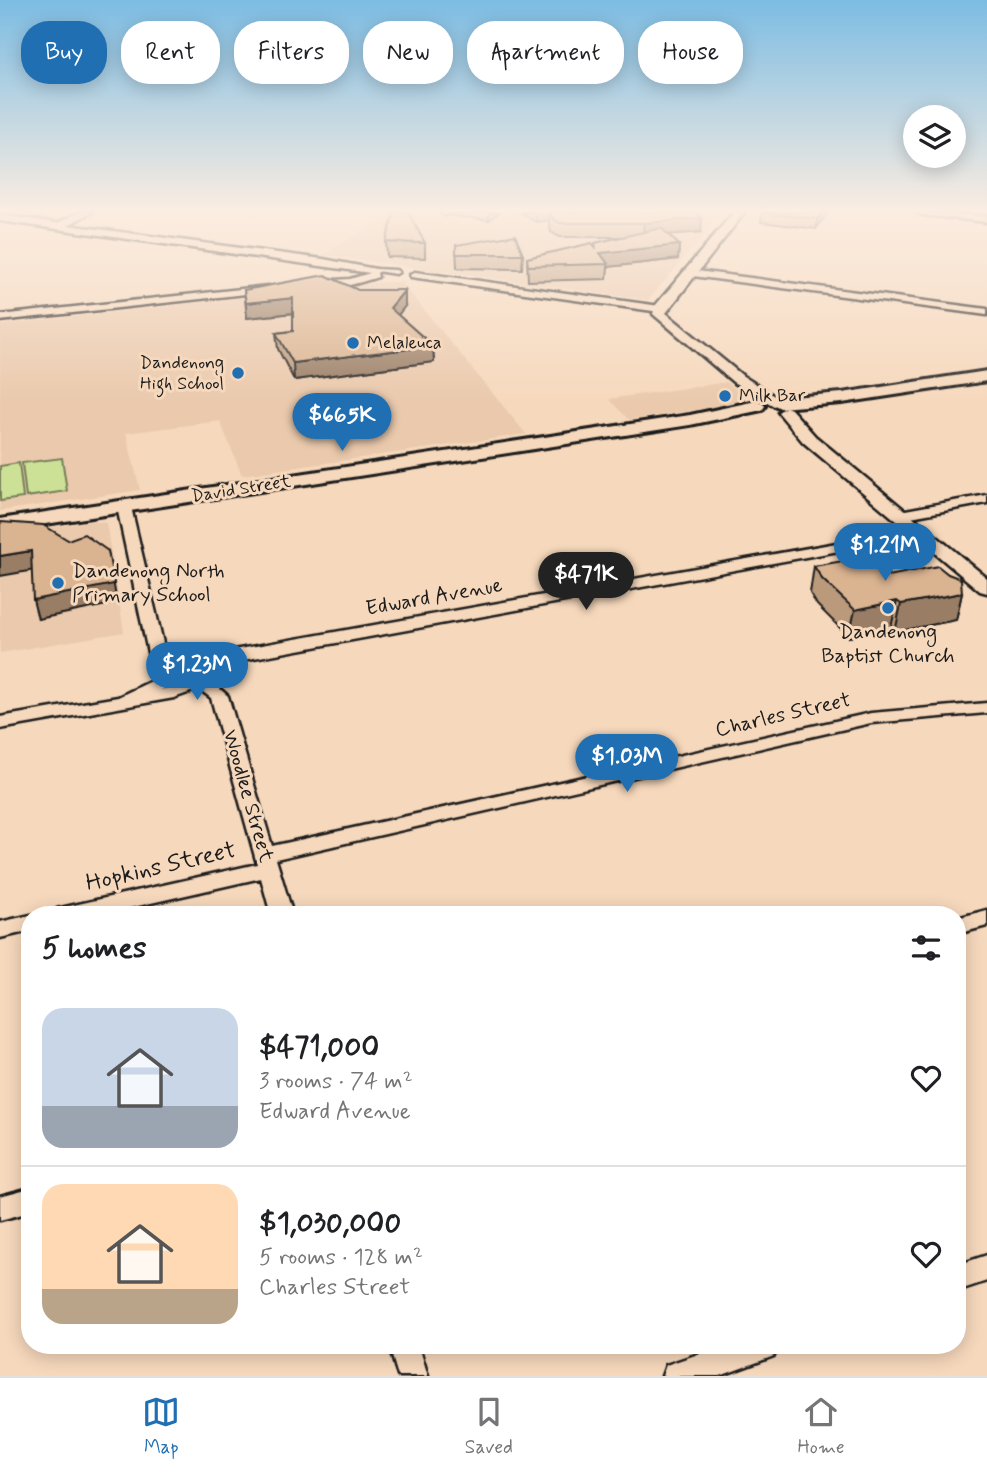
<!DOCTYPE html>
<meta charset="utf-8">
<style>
:root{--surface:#fff;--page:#f6f6f6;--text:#202124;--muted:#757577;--line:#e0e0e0;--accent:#1f6fb2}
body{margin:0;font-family:Mynerve,sans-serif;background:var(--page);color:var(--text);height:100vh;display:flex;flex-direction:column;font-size:26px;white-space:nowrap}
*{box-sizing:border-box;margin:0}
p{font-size:23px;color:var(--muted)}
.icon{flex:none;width:38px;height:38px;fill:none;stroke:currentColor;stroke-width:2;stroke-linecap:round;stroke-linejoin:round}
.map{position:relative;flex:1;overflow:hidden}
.drawer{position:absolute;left:21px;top:906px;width:945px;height:448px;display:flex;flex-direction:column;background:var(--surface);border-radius:28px;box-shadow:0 4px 18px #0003}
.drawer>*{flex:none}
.top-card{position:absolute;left:21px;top:21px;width:945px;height:63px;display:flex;gap:14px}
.controls{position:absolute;left:903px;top:105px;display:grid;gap:14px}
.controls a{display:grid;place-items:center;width:63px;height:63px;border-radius:50%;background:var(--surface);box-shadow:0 4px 18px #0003;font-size:35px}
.price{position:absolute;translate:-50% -60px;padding:0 16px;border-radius:24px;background:var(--accent);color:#fff;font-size:23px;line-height:46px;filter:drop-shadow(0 2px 4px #0008)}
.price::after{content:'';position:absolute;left:50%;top:42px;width:21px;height:16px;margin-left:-10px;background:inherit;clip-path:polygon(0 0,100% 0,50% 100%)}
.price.active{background:#222;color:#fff}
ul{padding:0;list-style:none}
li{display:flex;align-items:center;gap:21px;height:175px;padding:0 21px}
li+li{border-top:2px solid var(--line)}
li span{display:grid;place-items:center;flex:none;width:196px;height:140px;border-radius:21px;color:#555}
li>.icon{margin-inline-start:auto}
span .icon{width:84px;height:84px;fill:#fffc;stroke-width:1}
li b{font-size:30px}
h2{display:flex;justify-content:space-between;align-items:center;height:84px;padding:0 21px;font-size:30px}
.pill{padding:0 24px;border-radius:28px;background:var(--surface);box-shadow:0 4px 18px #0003;font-size:24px;line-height:63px}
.pill.active{background:var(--accent);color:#fff}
.menu{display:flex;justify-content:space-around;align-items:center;height:98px;border-top:2px solid var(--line);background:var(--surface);font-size:19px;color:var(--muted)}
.menu a{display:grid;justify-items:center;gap:4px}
.menu .active{color:var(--accent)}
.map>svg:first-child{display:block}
</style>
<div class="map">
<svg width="987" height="1376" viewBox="0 0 987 1376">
<rect width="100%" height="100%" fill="#f6d8bc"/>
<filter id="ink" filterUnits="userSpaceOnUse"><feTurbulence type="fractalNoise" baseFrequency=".0143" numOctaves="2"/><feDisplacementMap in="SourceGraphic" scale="14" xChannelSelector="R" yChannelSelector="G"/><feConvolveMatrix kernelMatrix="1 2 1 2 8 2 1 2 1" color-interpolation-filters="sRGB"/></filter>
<g filter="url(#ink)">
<path fill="#eac9ac" d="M390 212 452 216 459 212H724L648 300 324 255Z
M383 282H401L526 434 242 475 220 421 126 433 140 490 0 511V325Z
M727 382 750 402 629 420 609 399Z
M93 521 106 523 124 632 0 653V535Z"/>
<path fill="#cce196" stroke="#747e59" stroke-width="2" d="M62 458 67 491 26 497 22 463Z
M19 463 23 498 0 501V466Z"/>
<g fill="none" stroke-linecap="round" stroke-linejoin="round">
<g stroke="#1c1c1c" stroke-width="5">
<path id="service" d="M374 269 396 270 399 272 396 274 376 271 374 270Z"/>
</g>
<g stroke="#1c1c1c" stroke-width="5">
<path id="minor" d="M81 212H92L68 225 323 259 381 270 377 273 378 277C361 282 332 293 317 283L318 281 350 279 370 273 0 221V215L57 223Z
M440 212H455L444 215Z
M918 212 987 216V222L922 215Z
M689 270 987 309V315L685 275V271Z
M415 272 660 306 665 309 660 312 411 277 410 275Z
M268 286 272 287V291L0 321V315Z
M987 495V503L900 519 893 515 900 511Z
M124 503 131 507 167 660 178 668 228 651 921 528 928 532 921 536 243 660 212 682 228 696 272 846 871 713 987 703V713L871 723 276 859 293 915H271L261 878 98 915H54L57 909 65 907 257 864 211 698 199 689 174 698 0 729V717L118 697 164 675 150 662 117 507ZM214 665 198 676 192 674ZM179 681 184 683 161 690Z
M987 910V926L957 934V918Z
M31 915 30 931 0 938V922Z
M30 1188V1212L0 1220V1196Z
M987 1255V1281L957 1291V1265Z
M389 1346H419L428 1376H398Z
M722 1346H779L774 1356 720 1376H662L666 1365Z"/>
</g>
<g stroke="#1c1c1c" stroke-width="5">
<path id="tertiary" d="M734 212H745L666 313 743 376 779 399 781 402 774 406 733 382 653 314 655 306Z
M786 407 791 409 815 436 987 578V593L980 591 803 442 778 412Z"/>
</g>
<g stroke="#1c1c1c" stroke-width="6">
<path id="secondary" d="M987 371V381L842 403 780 408 771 403 780 398 842 393Z
M756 401 762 402 765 406 762 410 690 425 0 531V519L690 415Z"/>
</g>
<use href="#service" fill="#f6d8bc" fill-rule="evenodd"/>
<use href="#minor" fill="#f6d8bc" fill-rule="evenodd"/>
<use href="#tertiary" fill="#f6d8bc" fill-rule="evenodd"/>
<use href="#secondary" fill="#f6d8bc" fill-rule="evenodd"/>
</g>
<path fill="#bb9a7c" stroke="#1c1c1c" stroke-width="2" d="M453 212H499L489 220 453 216Z
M520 212H695L701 232 668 235 679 245 678 259 608 267 607 279 528 281 527 258 595 247V243L620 237H560L551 232 549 220 536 222Z
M828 212 816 229 761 222 762 213Z
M386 242 425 243V258L387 257Z
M456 245 523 254 522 269 457 268Z
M244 290H358L405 306 398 315 433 346 434 362 294 380 278 349 276 333 293 331V313L247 318Z
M814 566 889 576 962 593 956 620 895 632 891 628 849 637 817 605 810 593Z"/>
<path fill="#997d65" stroke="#1c1c1c" stroke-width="2" d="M489 212H499L489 220Z
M536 212H550L549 220 536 222Z
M823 212H828L816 229 818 219Z
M702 218 701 232 643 237 644 223Z
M679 245 678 259 608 267V264L600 253Z
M405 290V306L391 324 390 308Z
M293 298 294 313 247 318 246 303Z
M433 346 434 362 294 380 293 363Z
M31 551 35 570 0 576V556Z
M108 551 117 603 38 619 33 600Z
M962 593 956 620 895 632 901 604Z
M897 601 891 628 849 637 855 610Z"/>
<path fill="#dab390" stroke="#1c1c1c" stroke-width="2" d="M394 212H408L425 243 386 242Z
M551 212H695L702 218 644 223H560L552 218Z
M763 212H823L818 219 762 213Z
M661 228 679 245 600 253 608 264 528 266 527 258 592 243 596 249 595 243Z
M515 235 523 254H456V245Z
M325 275 358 290H405L390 308 433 346 293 363 276 333 293 331V298L246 303 244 290Z
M1 522 43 525 68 540 84 534 108 551 114 584 33 600 31 551 0 556V524Z
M866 557 884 568 889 576 938 566 948 574 961 579 962 593 901 604 897 601 855 610 822 579 814 566Z"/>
</g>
<linearGradient id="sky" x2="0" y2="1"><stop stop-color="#7cbce3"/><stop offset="0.52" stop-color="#fbede1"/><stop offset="1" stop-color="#fbede1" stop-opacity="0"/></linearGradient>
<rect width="987" height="405" fill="url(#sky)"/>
<g fill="#1f6fb2" stroke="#f6d8bc" stroke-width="2.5">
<circle cx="353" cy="343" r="7"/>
<circle cx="238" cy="373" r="7"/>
<circle cx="725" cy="396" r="7"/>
<circle cx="58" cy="583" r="7"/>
<circle cx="888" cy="608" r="7"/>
</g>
<g text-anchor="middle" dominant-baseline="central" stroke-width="6" stroke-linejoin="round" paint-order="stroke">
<g font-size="18" fill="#1c1c1c" stroke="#f6d8bc" text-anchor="start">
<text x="367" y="343">Melaleuca</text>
<text x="224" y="363" text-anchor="end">Dandenong<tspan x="224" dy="21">High School</tspan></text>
<text x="739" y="396">Milk Bar</text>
</g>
<g font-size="18" fill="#1c1c1c" stroke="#f6d8bc">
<text transform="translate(241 489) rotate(-9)">David Street</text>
</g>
<g font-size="21" fill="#1c1c1c" stroke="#f6d8bc" text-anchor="start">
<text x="72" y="571">Dandenong North<tspan x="72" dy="24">Primary School</tspan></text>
<text x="888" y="632" text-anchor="middle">Dandenong<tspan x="888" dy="24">Baptist Church</tspan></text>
</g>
<g font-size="21" fill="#1c1c1c" stroke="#f6d8bc">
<text transform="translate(434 597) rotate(-10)">Edward Avenue</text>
<text transform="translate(783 715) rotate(-13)">Charles Street</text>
<text transform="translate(248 796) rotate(74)">Woodlee Street</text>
</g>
<g font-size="24" fill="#1c1c1c" stroke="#f6d8bc">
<text transform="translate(161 867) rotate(-13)">Hopkins Street</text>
</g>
</g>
</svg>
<div class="controls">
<a><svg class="icon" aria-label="layers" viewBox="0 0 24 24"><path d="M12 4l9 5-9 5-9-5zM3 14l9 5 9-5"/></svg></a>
</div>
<b class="price" style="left:342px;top:453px">$665K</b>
<b class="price" style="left:885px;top:583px">$1.21M</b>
<b class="price active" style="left:586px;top:612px">$471K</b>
<b class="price" style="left:197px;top:702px">$1.23M</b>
<b class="price" style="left:627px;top:794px">$1.03M</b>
<div class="top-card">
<a class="pill active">Buy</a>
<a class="pill">Rent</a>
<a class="pill">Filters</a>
<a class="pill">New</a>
<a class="pill">Apartment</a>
<a class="pill">House</a>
</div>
<section class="drawer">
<h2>5 homes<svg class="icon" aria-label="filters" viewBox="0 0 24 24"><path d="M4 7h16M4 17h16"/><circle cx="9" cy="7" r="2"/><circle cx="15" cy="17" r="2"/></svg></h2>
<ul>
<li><span style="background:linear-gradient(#c9d6e8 70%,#9aa5b1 0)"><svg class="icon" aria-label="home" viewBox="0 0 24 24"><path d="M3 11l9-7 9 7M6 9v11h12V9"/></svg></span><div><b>$471,000</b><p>3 rooms · 74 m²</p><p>Edward Avenue</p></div><svg class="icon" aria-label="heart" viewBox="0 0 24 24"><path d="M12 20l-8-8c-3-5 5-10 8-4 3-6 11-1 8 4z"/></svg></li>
<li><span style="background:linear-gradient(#ffd9b3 75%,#b9a48a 0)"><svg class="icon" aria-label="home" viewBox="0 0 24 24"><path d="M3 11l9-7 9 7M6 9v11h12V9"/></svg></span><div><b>$1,030,000</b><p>5 rooms · 128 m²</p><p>Charles Street</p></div><svg class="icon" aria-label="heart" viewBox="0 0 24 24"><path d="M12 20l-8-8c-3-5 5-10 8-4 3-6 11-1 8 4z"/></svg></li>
</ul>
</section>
</div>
<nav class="menu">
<a class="active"><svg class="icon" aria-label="map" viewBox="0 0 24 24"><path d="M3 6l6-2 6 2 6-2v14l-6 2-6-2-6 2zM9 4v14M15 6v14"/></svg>Map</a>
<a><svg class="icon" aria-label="saved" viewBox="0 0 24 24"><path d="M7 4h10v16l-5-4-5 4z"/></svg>Saved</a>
<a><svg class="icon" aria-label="home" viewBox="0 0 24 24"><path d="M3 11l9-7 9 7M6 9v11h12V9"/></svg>Home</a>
</nav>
